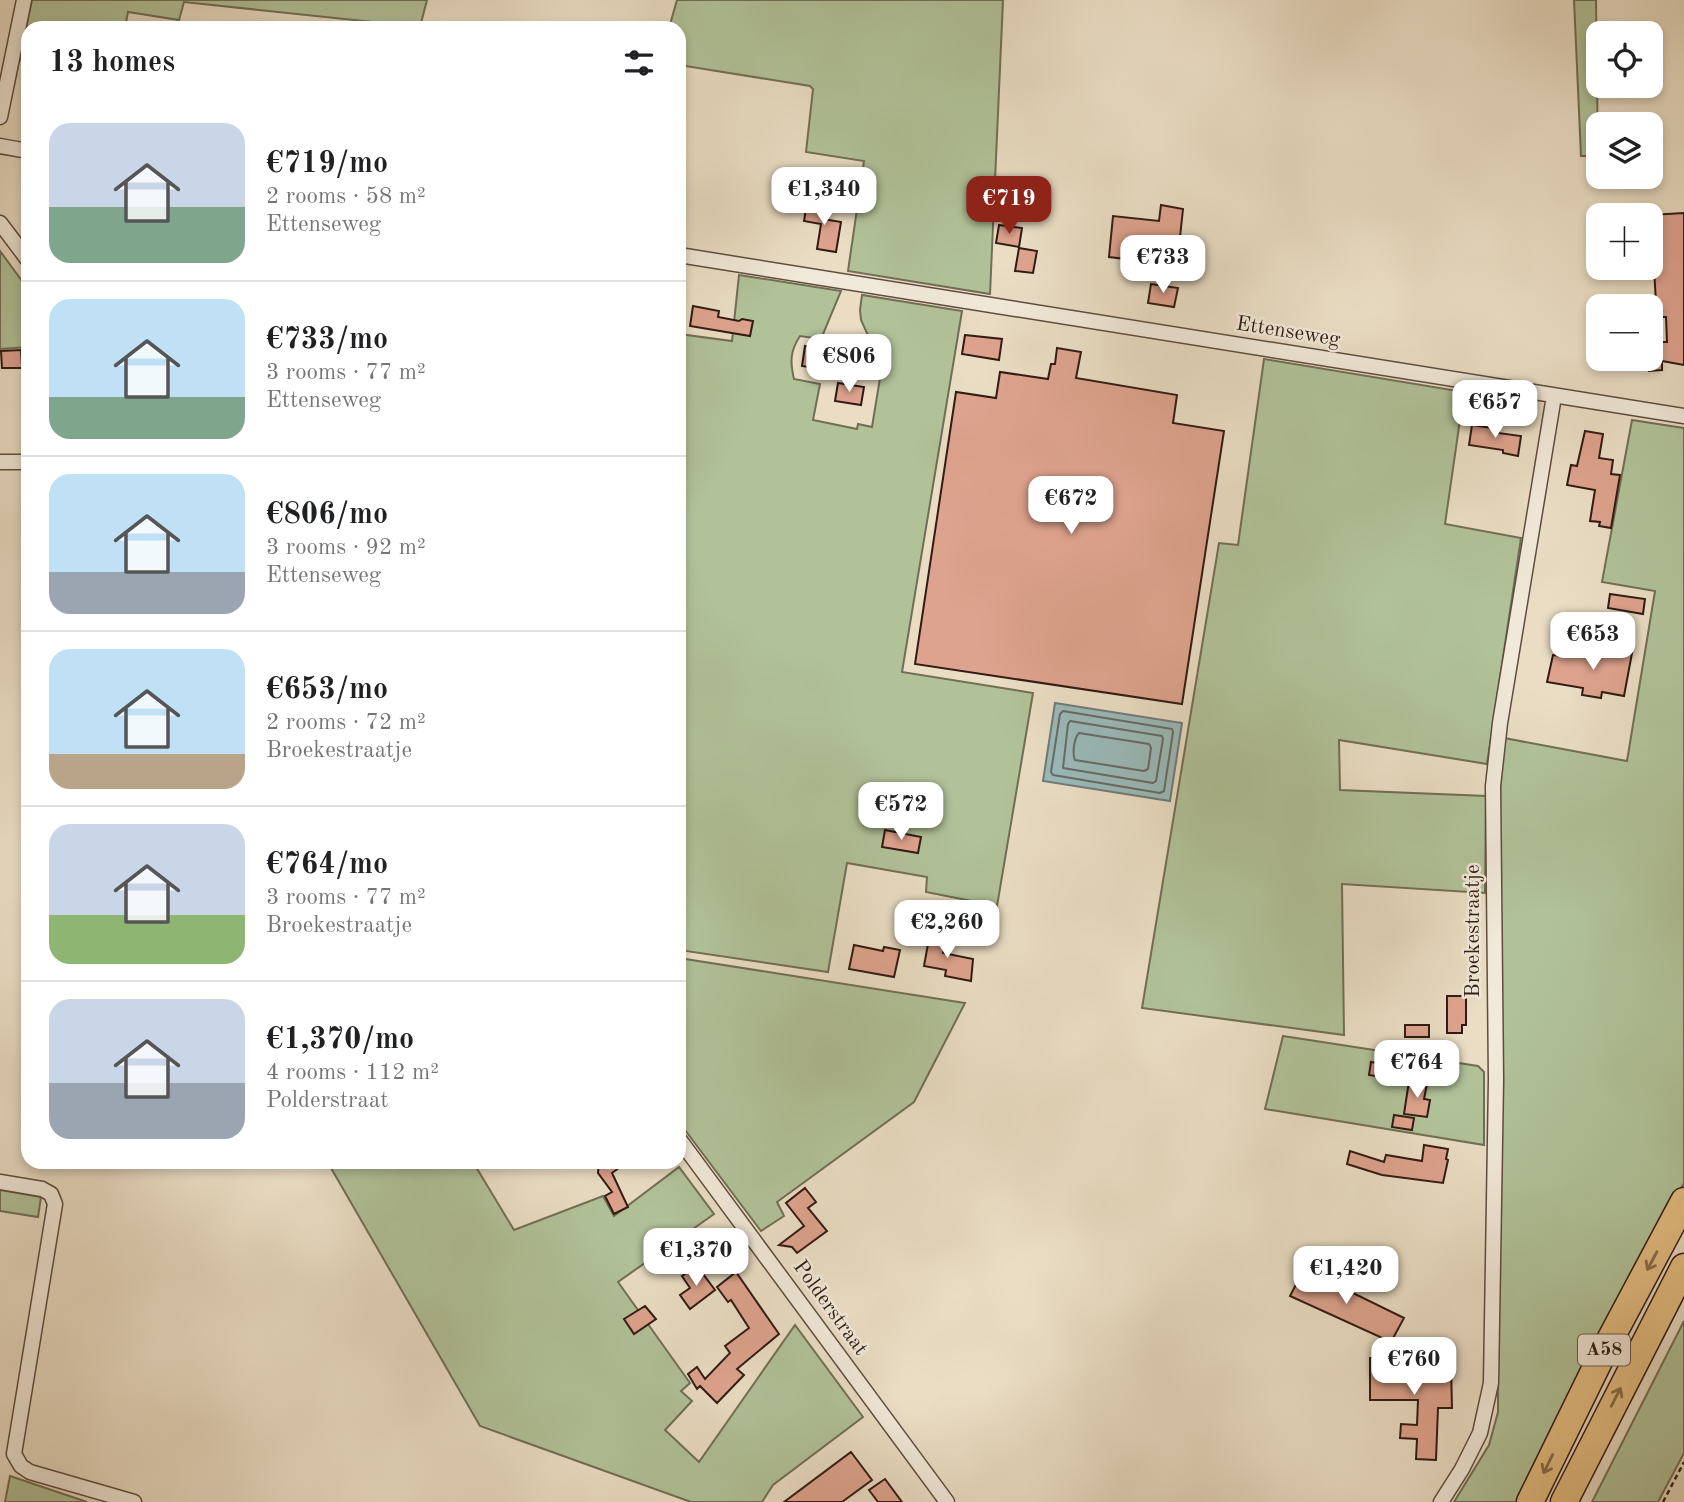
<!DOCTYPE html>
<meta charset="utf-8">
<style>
:root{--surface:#fff;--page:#f2f2f2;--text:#202124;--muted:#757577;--line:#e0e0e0;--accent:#8f2418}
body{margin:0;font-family:"Old Standard TT",serif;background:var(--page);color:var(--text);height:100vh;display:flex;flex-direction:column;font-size:26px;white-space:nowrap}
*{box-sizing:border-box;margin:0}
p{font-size:23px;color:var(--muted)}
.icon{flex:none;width:38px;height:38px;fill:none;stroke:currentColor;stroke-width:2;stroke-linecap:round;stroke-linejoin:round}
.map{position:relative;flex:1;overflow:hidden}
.details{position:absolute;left:21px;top:21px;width:665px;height:1148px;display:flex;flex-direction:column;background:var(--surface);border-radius:21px;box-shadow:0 4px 10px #0003}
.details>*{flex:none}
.buttons{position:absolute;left:1586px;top:21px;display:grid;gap:14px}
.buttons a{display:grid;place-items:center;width:77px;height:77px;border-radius:14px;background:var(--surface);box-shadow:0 4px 10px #0003;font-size:35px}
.price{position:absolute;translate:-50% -60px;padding:0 16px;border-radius:14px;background:#fff;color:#222;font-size:23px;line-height:46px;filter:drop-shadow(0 2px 4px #0008)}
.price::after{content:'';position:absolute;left:50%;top:42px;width:21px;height:16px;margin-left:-10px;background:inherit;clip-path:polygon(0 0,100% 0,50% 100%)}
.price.selected{background:var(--accent);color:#fff}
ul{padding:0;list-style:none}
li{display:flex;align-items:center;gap:21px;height:175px;padding:0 28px}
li+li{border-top:2px solid var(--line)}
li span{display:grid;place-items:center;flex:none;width:196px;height:140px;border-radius:21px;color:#555}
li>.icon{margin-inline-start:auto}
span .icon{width:84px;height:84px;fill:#fffc;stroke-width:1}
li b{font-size:30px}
h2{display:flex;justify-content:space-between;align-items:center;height:84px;padding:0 28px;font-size:30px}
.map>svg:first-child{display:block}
</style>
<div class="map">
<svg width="1684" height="1502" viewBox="0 0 1684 1502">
<rect width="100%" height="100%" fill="#eaddc4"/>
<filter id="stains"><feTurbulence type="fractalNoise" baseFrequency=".00286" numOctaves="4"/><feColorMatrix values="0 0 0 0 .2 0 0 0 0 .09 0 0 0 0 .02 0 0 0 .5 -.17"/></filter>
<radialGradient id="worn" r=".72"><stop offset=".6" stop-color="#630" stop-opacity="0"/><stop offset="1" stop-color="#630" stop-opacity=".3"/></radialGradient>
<path fill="#b1c299" stroke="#716e56" stroke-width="2" d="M32 0H427L420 27 184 2 179 20 128 12 125 28H28V62L19 60Z
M677 0H1003L990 294 848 271 864 161 806 152 813 89 810 86 679 65V28H669Z
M1574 0H1596L1598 156H1581Z
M0 251 28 289V347L0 349Z
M739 275 841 291 821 339 800 336C790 351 790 362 794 379L820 384 813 420 857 429 858 424 872 427 882 366 861 320 860 310 862 295 962 311 902 672 1033 693 997 906 926 892 927 877 847 863 828 972 679 950V334L732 341Z
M1264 359 1464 392 1445 524 1521 538 1487 764 1339 740 1340 790 1486 796 1485 893 1342 884 1344 1035 1142 1008 1219 543 1238 545Z
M1632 420 1684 428V1183L1588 1359 1520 1502H1454L1489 1445 1498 1412V871L1501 756 1504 738 1627 761 1655 591 1602 582Z
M679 958 965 1003 914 1102 777 1202 784 1216 761 1231 679 1122Z
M1283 1036 1478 1066 1484 1072V1145L1265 1109Z
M349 1162H473L514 1230 603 1196 614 1216 679 1167 714 1214 618 1282 690 1383 681 1391 692 1401 665 1430 699 1462 795 1325 863 1417 773 1485 762 1502H691L480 1426 331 1168Z
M0 1190 41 1197 38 1217 0 1211Z
M1684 1321V1453L1658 1502H1592Z
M10 1476 87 1502H5Z"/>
<path fill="#9ababa" stroke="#707a77" stroke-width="2" d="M1055 703 1182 723 1170 801 1043 781Z"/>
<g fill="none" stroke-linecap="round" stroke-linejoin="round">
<path stroke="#666a66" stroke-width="2" d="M1063 711 1172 729 1173 732 1164 791 1160 793 1053 775 1051 772 1060 714Z
M1070 721 1162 736 1163 739 1156 781 1153 783 1063 768 1068 724Z
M1079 733 1149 744 1151 748 1148 769 1144 771 1075 760C1072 754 1074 738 1079 733Z"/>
</g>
<path fill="#dea38e" stroke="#311b12" stroke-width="2" d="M807 202 825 205 823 219 841 222 836 252 817 249 821 224 804 221Z
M1161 205 1183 209 1177 265 1109 257 1113 216 1159 221Z
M1684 213V365L1662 361V370L1649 371 1650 330H1660L1661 342H1667L1666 317H1654V303H1656L1651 215Z
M999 225 1022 228 1019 247 996 243Z
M1019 248 1037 251 1033 273 1015 271Z
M1151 284 1178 288 1174 307 1148 303Z
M693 306 719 311 718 317 739 321 742 319 753 321 750 336 690 326Z
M965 335 1002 339 999 360 962 354Z
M805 346 844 355 841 372 802 366Z
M1057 348 1081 352 1076 378 1177 395 1173 423 1224 431 1182 704 915 664 956 392 996 398 1000 372 1048 379 1051 364H1055Z
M21 350 22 368H2L1 351Z
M838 383 864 387 861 405 835 401Z
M1472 425 1499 429 1498 433 1521 436 1518 456 1503 453V450L1469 445Z
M1585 431 1603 434 1599 458 1613 460 1611 474 1620 475 1611 528 1599 526 1600 522 1590 521 1595 490 1567 485 1571 465 1577 466Z
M1610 594 1645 599 1643 614 1608 608Z
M1601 648 1632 653 1624 696 1602 692 1601 698 1582 695 1583 688 1547 682 1553 655 1571 657 1572 650 1600 655Z
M885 830 921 837 918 853 882 847Z
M930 933 946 936 943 953 973 959 971 981 945 976 946 970 924 966Z
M854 945 883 951 884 947 900 950 894 977 849 969Z
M1447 996H1466V1025H1462V1033H1447Z
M1405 1025H1429V1037H1405Z
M1371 1062 1396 1066 1394 1079 1369 1075Z
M1409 1081 1427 1084 1424 1099 1430 1100 1427 1117 1404 1114Z
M1394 1115 1414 1118 1412 1130 1392 1127Z
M1424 1145 1448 1149 1446 1159 1448 1160 1443 1183 1382 1175 1347 1164 1350 1151 1384 1162 1386 1155 1422 1161Z
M599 1162H627L612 1173 628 1207 614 1214 605 1196 612 1192 598 1173Z
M805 1188 816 1202 808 1208 827 1231 797 1253 792 1247 779 1245 804 1226 786 1203Z
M710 1234 721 1248 709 1257 699 1242Z
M697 1266 715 1290 690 1309 680 1295 690 1288 682 1276Z
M1304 1269 1404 1318 1391 1342 1290 1296Z
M736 1272 779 1334 737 1369 744 1375 717 1403 700 1386 697 1389 688 1374 697 1367 705 1379 730 1353 725 1346 749 1328 731 1300 728 1302 717 1287Z
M645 1306 656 1319 634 1334 624 1319Z
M1370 1358H1409V1367H1451L1452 1408H1438L1436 1460 1416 1459 1417 1439 1400 1438 1401 1424 1417 1425 1418 1400H1370Z
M851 1452 872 1480 842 1502H784Z
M885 1479 902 1502H878L869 1490Z"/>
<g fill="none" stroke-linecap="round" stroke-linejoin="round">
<g stroke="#5f4c3e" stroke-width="17">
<path id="street" d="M0 117 24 0
M0 146 28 151
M0 223 28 260
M679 255 1684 416
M0 462H28
M679 1139 947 1502
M0 1182 42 1189 51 1194 55 1204 14 1454 21 1466 30 1472 134 1502
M1441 1502 1462 1469 1480 1433 1491 1383 1496 1080 1493 786 1500 723 1554 396"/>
</g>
<g stroke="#311b12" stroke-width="29">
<path id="highway" d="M1530 1502 1603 1353 1684 1201
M1564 1502 1684 1267"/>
</g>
<path stroke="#311b12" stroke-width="2.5" stroke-dasharray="5 3.5" stroke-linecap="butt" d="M1663 1502 1684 1462"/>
<use href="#street" stroke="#f1e9d9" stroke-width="14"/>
<use href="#highway" stroke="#e5be82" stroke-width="26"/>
</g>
<defs><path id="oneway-shaft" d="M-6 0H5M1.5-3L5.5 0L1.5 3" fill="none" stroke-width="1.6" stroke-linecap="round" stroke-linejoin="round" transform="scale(1.75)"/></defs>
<g stroke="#8b6c4a">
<use href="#oneway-shaft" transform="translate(1652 1261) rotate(118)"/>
<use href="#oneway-shaft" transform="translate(1616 1397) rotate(-63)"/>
<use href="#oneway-shaft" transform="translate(1548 1464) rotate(116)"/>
</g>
<g text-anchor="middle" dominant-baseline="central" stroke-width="5" stroke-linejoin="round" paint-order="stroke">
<rect fill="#f1e9d9" stroke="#6b594e" stroke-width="2" x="1578" y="1334.5" width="52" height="31" rx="5"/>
<g font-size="19" font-weight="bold" fill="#311b12">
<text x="1604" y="1350">A58</text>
</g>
<g font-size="21" fill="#311b12" stroke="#f1e9d9">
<text transform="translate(1288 332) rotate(9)">Ettenseweg</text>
<text transform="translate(1473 931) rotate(-90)">Broekestraatje</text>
<text transform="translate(830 1308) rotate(54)">Polderstraat</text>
</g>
</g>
<rect width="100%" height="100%" filter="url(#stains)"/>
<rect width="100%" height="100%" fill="url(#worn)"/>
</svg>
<div class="buttons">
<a><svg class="icon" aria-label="locate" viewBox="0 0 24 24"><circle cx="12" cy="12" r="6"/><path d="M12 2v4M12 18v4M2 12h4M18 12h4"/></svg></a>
<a><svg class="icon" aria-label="layers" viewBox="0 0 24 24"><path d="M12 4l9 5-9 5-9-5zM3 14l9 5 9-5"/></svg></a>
<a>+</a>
<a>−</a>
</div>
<b class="price" style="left:824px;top:227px">€1,340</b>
<b class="price selected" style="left:1009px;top:236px">€719</b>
<b class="price" style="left:1163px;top:295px">€733</b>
<b class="price" style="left:849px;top:394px">€806</b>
<b class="price" style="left:1495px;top:440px">€657</b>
<b class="price" style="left:1071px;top:536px">€672</b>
<b class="price" style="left:1593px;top:672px">€653</b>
<b class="price" style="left:901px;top:842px">€572</b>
<b class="price" style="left:947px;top:960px">€2,260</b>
<b class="price" style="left:1417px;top:1100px">€764</b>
<b class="price" style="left:696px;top:1288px">€1,370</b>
<b class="price" style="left:1346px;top:1306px">€1,420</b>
<b class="price" style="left:1414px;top:1397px">€760</b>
<section class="details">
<h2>13 homes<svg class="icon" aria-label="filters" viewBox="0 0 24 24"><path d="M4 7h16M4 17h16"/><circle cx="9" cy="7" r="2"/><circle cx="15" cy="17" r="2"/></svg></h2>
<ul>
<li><span style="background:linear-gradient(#c9d6e8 60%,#7fa58c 0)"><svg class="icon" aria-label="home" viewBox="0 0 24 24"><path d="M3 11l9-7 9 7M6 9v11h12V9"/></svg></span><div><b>€719/mo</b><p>2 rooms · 58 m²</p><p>Ettenseweg</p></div></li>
<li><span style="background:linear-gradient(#bfe0f5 70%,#7fa58c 0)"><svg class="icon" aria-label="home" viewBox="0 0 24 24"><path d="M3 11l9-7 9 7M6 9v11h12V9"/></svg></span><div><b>€733/mo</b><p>3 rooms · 77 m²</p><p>Ettenseweg</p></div></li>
<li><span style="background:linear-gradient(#bfe0f5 70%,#9aa5b1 0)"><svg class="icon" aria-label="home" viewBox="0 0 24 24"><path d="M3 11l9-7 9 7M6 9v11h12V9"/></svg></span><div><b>€806/mo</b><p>3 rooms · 92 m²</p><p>Ettenseweg</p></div></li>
<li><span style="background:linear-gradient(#bfe0f5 75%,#b9a48a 0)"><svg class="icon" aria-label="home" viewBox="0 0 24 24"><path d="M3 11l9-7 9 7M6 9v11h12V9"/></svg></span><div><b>€653/mo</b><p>2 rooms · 72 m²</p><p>Broekestraatje</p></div></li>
<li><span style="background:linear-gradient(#c9d6e8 65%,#8fb573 0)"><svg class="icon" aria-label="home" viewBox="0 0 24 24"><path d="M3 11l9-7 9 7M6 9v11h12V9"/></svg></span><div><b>€764/mo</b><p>3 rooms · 77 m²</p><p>Broekestraatje</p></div></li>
<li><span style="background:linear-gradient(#c9d6e8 60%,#9aa5b1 0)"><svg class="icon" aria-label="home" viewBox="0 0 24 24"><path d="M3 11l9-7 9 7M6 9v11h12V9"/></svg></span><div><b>€1,370/mo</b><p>4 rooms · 112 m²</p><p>Polderstraat</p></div></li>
</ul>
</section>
</div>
